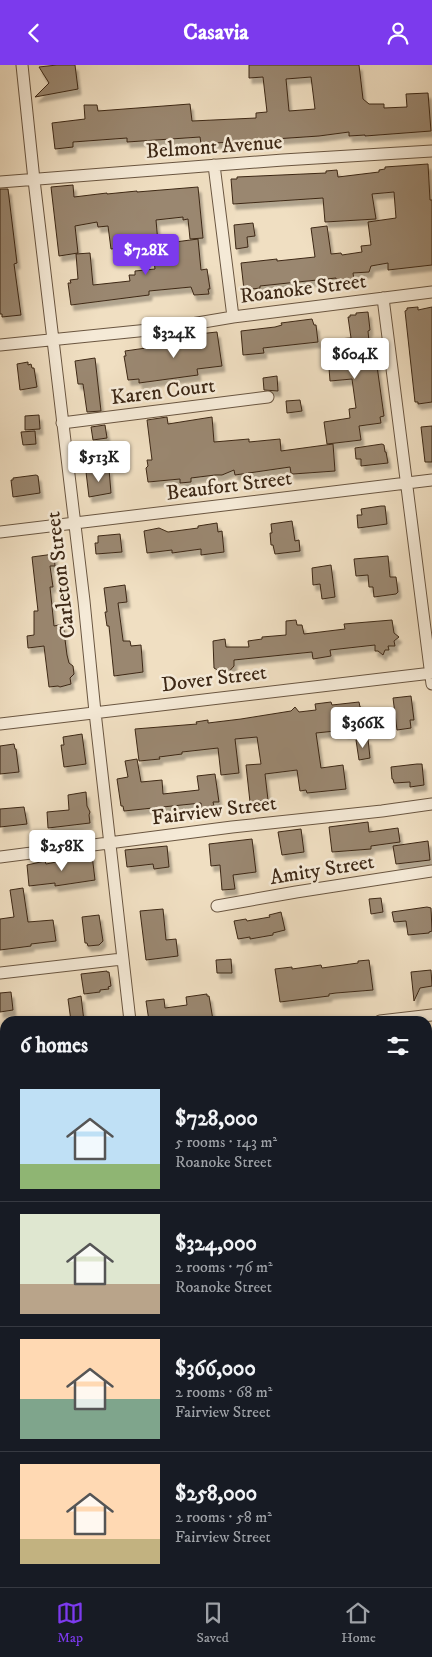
<!DOCTYPE html>
<meta charset="utf-8">
<style>
:root{--surface:#171b24;--page:#242831;--text:#f1f3f6;--muted:#9ea1a6;--line:#363941;--accent:#7c3aed}
body{margin:0;font-family:"IM FELL DW Pica",serif;background:var(--page);color:var(--text);height:100vh;display:flex;flex-direction:column;font-size:19px;white-space:nowrap}
*{box-sizing:border-box;margin:0}
p{font-size:16px;color:var(--muted)}
.icon{flex:none;width:28px;height:28px;fill:none;stroke:currentColor;stroke-width:2;stroke-linecap:round;stroke-linejoin:round}
.map{position:relative;flex:1;overflow:hidden}
.side{position:absolute;left:0px;top:951px;width:432px;height:571px;display:flex;flex-direction:column;background:var(--surface);border-radius:15px 15px 0 0;box-shadow:0 1px 4px #0004}
.side>*{flex:none}
.price{position:absolute;translate:-50% -42px;padding:0 11px;border-radius:5px;background:#fff;color:#222;font-size:16px;line-height:32px;filter:drop-shadow(0 1px 2px #0008)}
.price::after{content:'';position:absolute;left:50%;top:30px;width:15px;height:11px;margin-left:-8px;background:inherit;clip-path:polygon(0 0,100% 0,50% 100%)}
.price.selected{background:var(--accent);color:#fff}
ul{padding:0;list-style:none}
li{display:flex;align-items:center;gap:15px;height:125px;padding:0 20px}
li+li{border-top:1px solid var(--line)}
li span{display:grid;place-items:center;flex:none;width:140px;height:100px;border-radius:0px;color:#555}
li>.icon{margin-inline-start:auto}
span .icon{width:60px;height:60px;fill:#fffc;stroke-width:1}
li b{font-size:21px}
h2{display:flex;justify-content:space-between;align-items:center;height:60px;padding:0 20px;font-size:21px}
header{display:flex;justify-content:space-between;align-items:center;height:65px;padding:0 20px;background:var(--accent);color:#fff;font-size:22px;font-weight:700}
.tab-bar{display:flex;justify-content:space-around;align-items:center;height:70px;border-top:1px solid var(--line);background:var(--surface);font-size:14px;color:var(--muted)}
.tab-bar a{display:grid;justify-items:center;gap:2px}
.tab-bar .selected{color:var(--accent)}
.map>svg:first-child{display:block}
</style>
<header><svg class="icon" aria-label="back" viewBox="0 0 24 24"><path d="M15 5l-7 7 7 7"/></svg>Casavia<svg class="icon" aria-label="person" viewBox="0 0 24 24"><circle cx="12" cy="8" r="4"/><path d="M4 21q1-7 8-7t8 7"/></svg></header>
<div class="map">
<svg width="432" height="1522" viewBox="0 0 432 1522">
<defs>
<filter id="shadow"><feDropShadow dx="3" dy="5.5" stdDeviation="1" flood-color="#0004"/></filter>
</defs>
<rect width="100%" height="100%" fill="#f0dfc2"/>
<filter id="stains"><feTurbulence type="fractalNoise" baseFrequency=".004" numOctaves="4"/><feColorMatrix values="0 0 0 0 .2 0 0 0 0 .09 0 0 0 0 .02 0 0 0 .5 -.17"/></filter>
<radialGradient id="worn" r=".72"><stop offset=".6" stop-color="#630" stop-opacity="0"/><stop offset="1" stop-color="#630" stop-opacity=".3"/></radialGradient>
<path fill="#9a876f" stroke="#3d2816" fill-rule="evenodd" filter="url(#shadow)" d="M57 0H75L78 24 35 32 49 18 39 2Z
M249 0H359L363 34 369 39H384V43L407 42 406 29 428 28 431 66 365 71V70L349 71V67L319 71 201 79 200 72 127 77V73L73 77V82L55 84 52 58 85 54 84 40H97L98 46 190 39 192 56 256 53V48L267 47 263 12 249 13ZM311 12 315 44 289 46 286 14Z
M428 99 430 135H432V200L388 205V198L371 201 369 207 353 208 354 215 336 217V213L260 221V223L244 225 241 198 277 194V196L315 192 311 163 327 161 331 189 341 188 342 190 362 187 361 181 371 180 368 157 396 153 394 127 372 129 376 154 325 157 323 133 233 139 231 114H237V112L326 108V106L337 105 338 112 379 107V105L385 104V102Z
M73 120 74 132 107 128V129L137 126V127L198 122 203 173 190 174 188 154 183 155V152L156 155 158 178 111 184 108 161 98 162 97 157 75 161 78 188 59 191 51 122Z
M0 124H8L17 198 14 199 21 250 2 252V249H0Z
M253 158 255 171 247 172 248 182 236 184 234 160Z
M198 174 201 205 207 204 210 224H208L209 229 194 230 191 222 149 226V230L71 240 68 218H71L70 215 78 214 76 189 90 188 93 220 130 216 129 210H135V206L155 204 152 180Z
M418 242V245L432 242V337L418 339V337H415L405 246 407 245V243Z
M368 247 370 265 368 266 370 287 374 288 376 294 384 351 380 352 381 358 359 361 361 375 327 379 324 357 350 353 349 344 356 343 352 314 330 316 328 290H326L324 275 351 273 348 252H350V250H356V248Z
M312 254 314 260H316L318 277 263 283 264 288 243 290 241 266 275 262 282 260 281 258Z
M217 267 222 301 197 304 198 310 139 318V314L128 315 124 291H126L125 286 174 279V276L198 273V269Z
M95 293 101 346 87 347 83 319H78L75 296Z
M28 297V300L31 299 32 303H34L37 322 20 325 17 299Z
M277 311 278 326 264 325 263 313Z
M300 335 302 346 287 348 286 336Z
M39 350 40 364 25 365V351Z
M167 352 168 359 212 352 214 377 249 374V377L280 374 281 386 333 379 335 406 293 409 291 408 290 402 235 410 234 405 222 410H215L191 413V417L180 418V414L148 417 146 403 148 401 147 395H152L147 355Z
M105 360 107 373 93 375 91 362Z
M432 361V397H425L421 362Z
M35 366 36 379 23 380 21 367Z
M382 379 384 380 385 387H386L388 398 361 401V394H356L355 383Z
M109 404 111 428 89 432 86 407Z
M36 410 38 411 40 428 13 432 11 415H13V413Z
M381 441H385L387 459 358 463 357 450H362L361 444Z
M292 456 295 476 299 475 300 486 275 489 273 480H271L270 468H272L271 459Z
M217 458 218 467 222 466 224 487 201 490V484L172 488V485L147 488 144 466 159 463 168 467 198 463V461Z
M120 469 122 487 96 489 95 478H98V471Z
M54 489 55 501H50L53 522H50L54 561 63 559 67 590 69 598 73 601 74 609 70 613 71 619 60 622 58 621 49 622 44 581 28 583 27 571 34 570V546H38L32 492Z
M388 491 390 512H396L398 527 396 529 374 532 373 522H369L368 510 356 511 354 494Z
M331 500 335 532 322 534 320 519 313 520 312 503Z
M125 520 127 537 118 538 123 575V576H130L131 581 141 580 143 607 114 611 109 561H107L105 547H107L104 523Z
M296 555 297 560H302L304 569 345 564 344 559 392 555 394 568 399 572 394 576 395 581H388L389 585H385L383 590 378 586H375V580L330 585 331 591 313 594 312 587 234 595V601L226 610 214 603 213 576 225 574 226 582H249L248 576 262 574V572L286 570V556Z
M411 631 414 655H410L411 663 397 665 393 633Z
M331 637 332 640 359 637 360 642H361L364 665 345 668V665L316 668 321 703 343 700 346 724 307 728 306 725 300 726 297 705 265 709 268 735 250 737 246 700 261 699 257 672 235 674 239 708 221 710 218 683 182 687V689L159 692 160 694 139 696 135 664 197 659 196 657 208 655V658L241 654 291 646 295 642 299 647 316 645 315 639Z
M82 669 86 699 64 702 61 680H64L63 672Z
M368 674 370 693 359 695 356 675Z
M14 679 15 684H16L19 707 0 709V681Z
M137 694 141 717 162 715 163 729 199 725 197 711 215 709 219 737H213L214 741 201 743V738L124 746 123 741H121L117 714 128 712 125 696Z
M417 699H422L424 720 410 722V717L394 718 393 714H392L391 702Z
M86 727 87 741 90 747 89 750 90 758 48 763 47 747 69 745 68 730Z
M24 742 27 759 0 762V744Z
M368 757 369 767 398 763 400 777 371 781V784L332 787 329 762Z
M301 764 304 787 282 790 278 767Z
M252 774 256 807 233 810 235 824 222 825 220 800 211 801 209 779Z
M428 776 430 795 396 799 393 781Z
M167 781 169 802 154 804 153 799 127 802 125 785Z
M92 790 95 815 55 821V818L29 821 27 800 45 796 46 799Z
M23 823 28 857 53 855 56 876 31 879V881L0 885V854L14 852 10 825Z
M381 833 383 847 371 849 369 834Z
M427 842 431 843 432 866 429 867V868L408 870 406 856 394 857 392 847Z
M163 844 166 875 176 874 178 891 146 895 140 846Z
M281 847 285 865 273 868V870L250 874V872L238 874 234 856 246 854 247 856 270 852 269 850Z
M99 850 103 876 99 880 88 881 87 878H85L82 852Z
M231 894 232 908H217L216 895Z
M369 895 373 925 336 928 329 929V931L280 937 275 904 292 902V904L321 900 322 903 358 898V896Z
M431 905 432 921 420 923 414 936 411 907Z
M107 906V907H109L111 921 108 922 109 924 100 925V927L84 929 81 909Z
M11 927 13 945 0 947V928Z
M207 929V931H209L213 955 209 956H149L146 936 164 934 165 943 187 940 186 932Z
M81 931 84 956H71L68 934Z"/>
<g fill="none" stroke-linecap="round" stroke-linejoin="round">
<g stroke="#6a5641" stroke-width="13">
<path id="street" d="M22 0 34 115 84 536 95 647 130 956
M214 100 233 252
M0 117 283 95 432 86
M383 233 432 619
M0 280 168 263 233 252 432 227
M62 358 268 332
M0 467 432 415
M0 659 432 608
M0 792 232 762 382 746 432 739
M217 841 296 827 432 806
M0 908 122 894
M380 956 432 950
M0 1023 5 1022
M428 1102H432
M0 1149 5 1148
M428 1252 432 1251
M0 1269 5 1268
M0 1333 5 1326
M428 1409 432 1408
M61 1518V1522
M231 1518 232 1522
M379 1518V1522"/>
</g>
<use href="#street" stroke="#f5ead7" stroke-width="11"/>
</g>
<g text-anchor="middle" dominant-baseline="central" stroke-width="5" stroke-linejoin="round" paint-order="stroke">
<g font-size="21" fill="#3d2816" stroke="#f5ead7">
<text transform="translate(214 82) rotate(-4)">Belmont Avenue</text>
<text transform="translate(303 224) rotate(-7)">Roanoke Street</text>
<text transform="translate(163 327) rotate(-7)">Karen Court</text>
<text transform="translate(229 421) rotate(-7)">Beaufort Street</text>
<text transform="translate(61 510) rotate(-97)">Carleton Street</text>
<text transform="translate(214 614) rotate(-7)">Dover Street</text>
<text transform="translate(214 746) rotate(-7)">Fairview Street</text>
<text transform="translate(322 805) rotate(-9)">Amity Street</text>
</g>
</g>
<rect width="100%" height="100%" filter="url(#stains)"/>
<rect width="100%" height="100%" fill="url(#worn)"/>
</svg>
<b class="price selected" style="left:146px;top:211px">$728K</b>
<b class="price" style="left:174px;top:294px">$324K</b>
<b class="price" style="left:355px;top:315px">$604K</b>
<b class="price" style="left:99px;top:418px">$513K</b>
<b class="price" style="left:363px;top:684px">$366K</b>
<b class="price" style="left:62px;top:807px">$258K</b>
<section class="side">
<h2>6 homes<svg class="icon" aria-label="filters" viewBox="0 0 24 24"><path d="M4 7h16M4 17h16"/><circle cx="9" cy="7" r="2"/><circle cx="15" cy="17" r="2"/></svg></h2>
<ul>
<li><span style="background:linear-gradient(#bfe0f5 75%,#8fb573 0)"><svg class="icon" aria-label="home" viewBox="0 0 24 24"><path d="M3 11l9-7 9 7M6 9v11h12V9"/></svg></span><div><b>$728,000</b><p>5 rooms · 143 m²</p><p>Roanoke Street</p></div></li>
<li><span style="background:linear-gradient(#dfe7d0 70%,#b9a48a 0)"><svg class="icon" aria-label="home" viewBox="0 0 24 24"><path d="M3 11l9-7 9 7M6 9v11h12V9"/></svg></span><div><b>$324,000</b><p>2 rooms · 76 m²</p><p>Roanoke Street</p></div></li>
<li><span style="background:linear-gradient(#ffd9b3 60%,#7fa58c 0)"><svg class="icon" aria-label="home" viewBox="0 0 24 24"><path d="M3 11l9-7 9 7M6 9v11h12V9"/></svg></span><div><b>$366,000</b><p>2 rooms · 68 m²</p><p>Fairview Street</p></div></li>
<li><span style="background:linear-gradient(#ffd9b3 75%,#c2b280 0)"><svg class="icon" aria-label="home" viewBox="0 0 24 24"><path d="M3 11l9-7 9 7M6 9v11h12V9"/></svg></span><div><b>$258,000</b><p>2 rooms · 58 m²</p><p>Fairview Street</p></div></li>
</ul>
</section>
</div>
<nav class="tab-bar">
<a class="selected"><svg class="icon" aria-label="map" viewBox="0 0 24 24"><path d="M3 6l6-2 6 2 6-2v14l-6 2-6-2-6 2zM9 4v14M15 6v14"/></svg>Map</a>
<a><svg class="icon" aria-label="saved" viewBox="0 0 24 24"><path d="M7 4h10v16l-5-4-5 4z"/></svg>Saved</a>
<a><svg class="icon" aria-label="home" viewBox="0 0 24 24"><path d="M3 11l9-7 9 7M6 9v11h12V9"/></svg>Home</a>
</nav>
